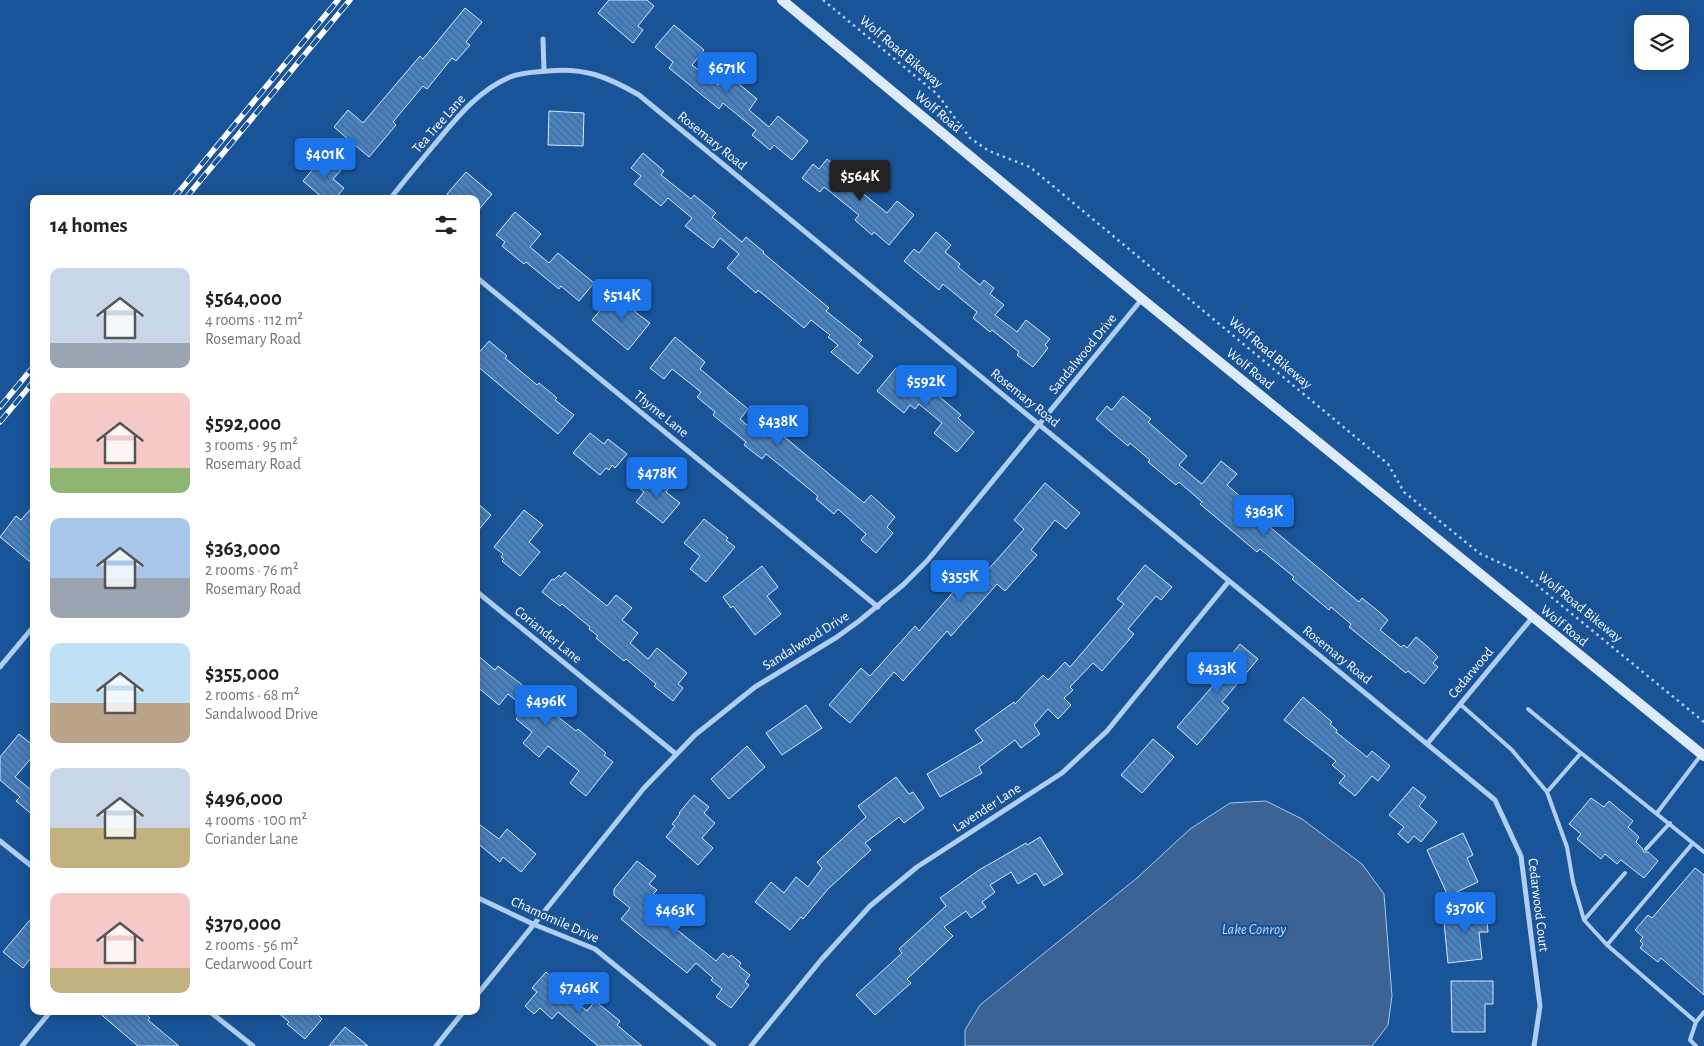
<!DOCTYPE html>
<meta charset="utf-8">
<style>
:root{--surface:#fff;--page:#f6f6f6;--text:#222;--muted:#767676;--accent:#1a73e8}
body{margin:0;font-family:"Alegreya Sans",sans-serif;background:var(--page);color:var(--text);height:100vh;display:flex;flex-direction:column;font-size:19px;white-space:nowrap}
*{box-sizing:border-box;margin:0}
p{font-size:16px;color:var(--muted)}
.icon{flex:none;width:28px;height:28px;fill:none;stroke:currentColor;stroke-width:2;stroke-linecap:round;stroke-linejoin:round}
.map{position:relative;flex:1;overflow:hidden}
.panel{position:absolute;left:30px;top:195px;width:450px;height:820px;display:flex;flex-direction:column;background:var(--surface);border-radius:10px;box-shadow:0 2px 12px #0003}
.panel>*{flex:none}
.tools{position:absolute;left:1634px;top:15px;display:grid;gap:10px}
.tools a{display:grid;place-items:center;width:55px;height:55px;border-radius:10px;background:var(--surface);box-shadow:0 2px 12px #0003;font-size:25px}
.price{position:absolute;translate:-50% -42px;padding:0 11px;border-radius:5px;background:var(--accent);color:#fff;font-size:16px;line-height:32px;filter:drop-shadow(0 1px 2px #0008)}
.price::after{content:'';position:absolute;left:50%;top:30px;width:15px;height:11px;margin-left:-8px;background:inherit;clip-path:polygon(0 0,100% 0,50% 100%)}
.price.on{background:#222;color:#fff}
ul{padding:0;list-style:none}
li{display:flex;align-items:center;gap:15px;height:125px;padding:0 20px}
li span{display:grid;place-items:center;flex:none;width:140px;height:100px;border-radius:10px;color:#555}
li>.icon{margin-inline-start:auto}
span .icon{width:60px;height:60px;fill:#fffc;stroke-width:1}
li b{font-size:21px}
h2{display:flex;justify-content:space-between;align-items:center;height:60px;padding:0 20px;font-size:21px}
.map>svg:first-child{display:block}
</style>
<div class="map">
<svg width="1704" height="1046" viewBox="0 0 1704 1046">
<defs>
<pattern id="building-back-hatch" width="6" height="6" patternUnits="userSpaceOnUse" patternTransform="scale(1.25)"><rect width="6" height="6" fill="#4781c0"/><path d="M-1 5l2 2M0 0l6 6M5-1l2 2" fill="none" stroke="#49698c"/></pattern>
</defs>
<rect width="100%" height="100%" fill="#1a5498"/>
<path fill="#3b6495" stroke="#a2c9f2" d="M1266 801 1302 819 1362 864 1384 894 1392 996 1388 1025 1372 1046H965V1030L980 1005 1137 878 1190 829 1230 803Z"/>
<path fill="url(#building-back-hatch)" stroke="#d6e8fb" d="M609 0H647L654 6 638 26 643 30 633 43 598 13Z
M465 8 482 22 466 42 470 45 456 61 452 58 427 89 423 86 393 122 396 125 369 157 334 127 348 110 363 123 420 56 423 59Z
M674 25 704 50 692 65 718 85 727 74 757 99 749 110 769 127 778 116 808 141 792 160 774 145 770 150 752 135 756 130 723 103 719 109 669 68 673 62 655 47Z
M549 111 584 113 583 146 548 145Z
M643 153 664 171 661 175 691 199 694 195 716 213 712 217 742 242 746 237 764 252 763 253 829 308 826 311 862 340 858 344 873 356 858 374 831 352 838 345 828 337 830 335 811 320 804 328 758 290 756 293 727 268 739 254 720 238 713 248 685 226 692 218 668 198 661 206 634 184 641 176 631 168Z
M324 156 341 170 333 179 344 188 335 199H324L303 181Z
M827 159 857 185 855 187 887 213 897 201 914 215 889 245 874 232 872 235 855 220 859 215 824 187 820 192 802 178 813 164 819 169Z
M466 172 492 194 476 213V199H453L447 194Z
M515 212 541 234 530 247 549 263 558 253 594 283 579 301 561 286 559 289 526 262 524 264 502 246 505 242 496 235Z
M936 232 951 245 945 252 960 264 958 267 980 285 984 280 994 288 990 294 1004 305 995 315 1017 332 1026 320 1050 339 1045 345 1048 348 1033 367 1017 355 1019 352 992 330 990 332 973 318 977 312 943 284 939 290 904 261 914 249 919 253Z
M625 292 641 305 635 312 650 323 628 350 592 320 607 302 613 306Z
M675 337 705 362 700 369 748 409 740 419 760 436 770 425 864 503 871 495 895 517 887 527 893 533 876 553 861 540 866 534 838 509 834 514 816 499 818 496 766 454 762 459 744 445 746 442 713 415 715 412 697 397 701 392 672 369 664 379 650 368Z
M489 341 507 356 505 358 537 385 539 383 557 398 555 400 574 415 558 434 476 365V356Z
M896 368 910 380 914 375 961 415 958 418 974 432 957 452 934 433 942 423 919 404 915 409 910 405 904 413 877 391Z
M1123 396 1151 419 1148 422 1187 456 1179 465 1202 484 1221 461 1237 474 1227 485 1243 499 1234 509 1252 524 1258 517 1359 602 1362 598 1378 611 1388 620 1380 630 1401 647 1404 645 1407 648 1416 637 1428 647 1438 657 1433 663 1438 667 1424 684 1408 671 1406 673 1349 627 1351 624 1331 607 1329 610 1292 579 1294 577 1260 549 1257 552 1200 504 1202 502 1179 482 1176 485 1148 462 1150 460 1130 443 1128 446 1096 419 1107 406 1112 410Z
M590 433 604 444 608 439 627 454 615 468 612 465 609 470 606 468 600 475 573 453Z
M650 474 668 489 666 492 680 503 663 523 636 502 644 492 639 488Z
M1045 483 1080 513 1066 529 1055 520 1031 550 1037 555 1005 591 997 584 951 636 947 631 903 681 894 672 850 723 829 705 861 668 870 676 915 626 919 631 963 581 971 589 1024 529 1014 520Z
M476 502 491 515 476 533Z
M34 505V565L0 537 16 516 21 520Z
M524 510 543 525 529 542 540 552 520 576 502 561 504 559 501 557 503 554 494 547Z
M704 519 728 538 726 540 735 547 706 582 690 569 700 556 684 543Z
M1145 565 1172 587 1161 600 1156 596 1128 629 1134 634 1102 671 1093 663 1070 687 1073 690 1064 698 1071 705 1058 719 1048 709 1034 725 1040 734 1021 748 1015 740 979 767 982 773 940 797 927 774 983 741 975 730 1014 702 1015 704 1043 675 1048 680 1065 662 1070 667 1124 604 1117 599Z
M762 566 778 587 767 596 781 614 755 635 733 606 731 608 723 597Z
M565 572 607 606 616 595 632 608 622 620 638 633 630 643 648 659 657 648 687 673 678 684 683 688 673 701 654 686 656 684 626 659 624 661 596 638 598 636 589 629 590 627 562 604 560 606 542 592 552 579 554 580 559 575 561 577Z
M1240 644 1258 659 1222 702 1229 708 1197 745 1177 727 1217 681 1208 673 1222 656 1227 660Z
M476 654 495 670 498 666 530 691 531 690 559 713 557 716 576 731 578 729 606 753 604 755 613 762 586 796 570 783 579 771 548 746 539 757 523 743 532 732 516 719 525 708 508 694 499 705 476 686Z
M1303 697 1332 722 1330 724 1337 730 1336 732 1367 757 1372 751 1390 766 1378 781 1372 776 1355 796 1339 783 1345 776 1332 765 1336 761 1284 720Z
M806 705 822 728 782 755 766 733Z
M19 734 34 746V755L15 777 34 792V816L16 801 20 797 0 780V757Z
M1153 739 1174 757 1142 793 1121 775Z
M747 746 765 767 729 799 711 779Z
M896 777 909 794 913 792 924 808 904 823 899 817 865 843 871 850 828 889 803 919 801 917 790 930 755 902 771 882 784 893 796 877 808 887 822 868 817 862 866 817 858 806Z
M1413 787 1426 797 1419 806 1437 822 1421 842 1414 836 1408 843 1398 834 1404 827 1389 815Z
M694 795 709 807 704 813 715 823 702 838 713 848 698 865 666 837 675 826 672 824 680 814 679 813Z
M1591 798 1604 807 1609 801 1633 821 1628 827 1639 837 1636 842 1642 848 1644 852H1648L1658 861 1644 878 1621 860 1617 864 1605 854 1601 859 1577 839 1581 834 1569 824Z
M476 822 499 839 507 829 536 854 521 872 503 857 500 862 476 842Z
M1463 833 1473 855 1467 858 1478 882 1448 896 1427 850Z
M1040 837 1063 874 1044 886 1036 873 1018 884 1011 872 990 885 995 892 982 902 986 907 971 918 966 911 944 927 953 936 907 979 911 983 875 1015 856 995 902 953 899 949 946 906 940 898 979 870 1026 843 1027 845Z
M637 861 656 876 649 884 657 890 653 894 664 903 656 913 716 961 723 953 729 958 731 955 741 963 739 966 750 975 745 982 749 985 731 1008 716 997 722 989 711 980 713 978 696 963 687 973 621 919 630 908 614 895V889Z
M1695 868 1704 875V995L1661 958 1658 962 1640 948 1643 944 1640 941 1643 937 1635 930 1648 915 1652 918Z
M1486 907 1488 932H1479L1482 959 1448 963 1443 912Z
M34 915V954L23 968 3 952Z
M546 972 570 993 568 995 587 1011 595 1001 620 1021 617 1025 642 1046H598L558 1012 552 1019 540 1008 534 1014 525 1006 537 992 532 988Z
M1451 981H1493V1004H1485V1032H1452Z
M97 1011H142L150 1018 148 1020 179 1046H138Z
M276 1011H314L322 1019 305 1039 287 1024 289 1022Z
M345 1027 368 1046H329Z"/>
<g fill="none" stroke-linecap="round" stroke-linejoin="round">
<path stroke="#afcef0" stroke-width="2.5" stroke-dasharray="2.5 4" stroke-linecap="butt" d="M823 0 937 94 970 138 989 151 1030 167 1388 464 1404 492 1479 553 1522 573 1704 722"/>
<path stroke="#afcef0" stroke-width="4" d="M1460 704 1512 750 1547 792 1567 847 1573 882 1584 920 1607 945 1696 1022 1690 1040 1696 1046
M1528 709 1581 753 1547 792
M1581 753 1704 852
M1657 813 1701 755
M1646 849 1670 823
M1584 920 1625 873
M1607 945 1693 843
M1696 1022 1704 1012"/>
<path stroke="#afcef0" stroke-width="5" d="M543 39 544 71
M390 199C404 181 419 163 434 145 456 119 477 91 510 77 522 72 535 72 548 71 584 67 608 77 639 95L1495 800 1521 856 1540 1006 1534 1046
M476 277 878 607
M476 591 676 754
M0 667 34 626
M1427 744 1532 618
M0 841 34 868
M476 897 533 924 595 949 714 1046
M476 996 644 788 695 735 755 687 837 637 859 621 903 585 927 561 1142 299
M209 1011 253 1046
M22 1046 51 1011
M436 1046 464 1011
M751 1046 821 960 870 906 917 867 1062 773 1107 731 1229 581"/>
<path stroke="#ddebfb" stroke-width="10" d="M782 0 1142 299 1704 756"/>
<g stroke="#fff" stroke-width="5.5">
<path id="rail" d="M173 199 338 0
M185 199 350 0
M0 407 34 366
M0 422 34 381"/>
</g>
<use href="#rail" stroke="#1a5498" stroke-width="4" stroke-dasharray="11" stroke-linecap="butt"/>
</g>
<g text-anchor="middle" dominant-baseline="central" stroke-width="4.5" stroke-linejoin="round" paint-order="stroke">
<g font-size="14" fill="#fff" stroke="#1a5498">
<text transform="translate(901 52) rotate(40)">Wolf Road Bikeway</text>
<text transform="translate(938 112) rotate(40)">Wolf Road</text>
<text transform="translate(439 124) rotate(-49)">Tea Tree Lane</text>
<text transform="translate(712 141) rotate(39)">Rosemary Road</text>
<text transform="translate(1270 353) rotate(40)">Wolf Road Bikeway</text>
<text transform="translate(1083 354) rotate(-51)">Sandalwood Drive</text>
<text transform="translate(1250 369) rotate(39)">Wolf Road</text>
<text transform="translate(1025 398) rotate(39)">Rosemary Road</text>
<text transform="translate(661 414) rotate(39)">Thyme Lane</text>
<text transform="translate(1580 607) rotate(39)">Wolf Road Bikeway</text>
<text transform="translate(1564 626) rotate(39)">Wolf Road</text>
<text transform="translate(548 635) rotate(39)">Coriander Lane</text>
<text transform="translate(806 641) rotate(-32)">Sandalwood Drive</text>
<text transform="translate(1337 655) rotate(39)">Rosemary Road</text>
<text transform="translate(1471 673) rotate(-50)">Cedarwood</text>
<text transform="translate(987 808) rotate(-33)">Lavender Lane</text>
<text transform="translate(1538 905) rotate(83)">Cedarwood Court</text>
<text transform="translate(555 920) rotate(24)">Chamomile Drive</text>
</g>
<g font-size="15" font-style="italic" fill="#bbd8f7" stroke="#1a5498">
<text x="1254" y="929">Lake Conroy</text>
</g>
</g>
</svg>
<div class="tools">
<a><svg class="icon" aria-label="layers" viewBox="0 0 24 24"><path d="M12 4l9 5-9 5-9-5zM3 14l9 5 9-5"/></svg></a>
</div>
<b class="price" style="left:727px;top:94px">$671K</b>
<b class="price" style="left:325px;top:180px">$401K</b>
<b class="price on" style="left:860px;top:202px">$564K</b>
<b class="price" style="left:622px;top:321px">$514K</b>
<b class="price" style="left:926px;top:407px">$592K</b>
<b class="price" style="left:778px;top:447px">$438K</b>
<b class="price" style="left:657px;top:499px">$478K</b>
<b class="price" style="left:1264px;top:537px">$363K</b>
<b class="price" style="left:960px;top:602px">$355K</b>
<b class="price" style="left:1217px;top:694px">$433K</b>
<b class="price" style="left:546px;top:727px">$496K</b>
<b class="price" style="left:1465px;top:934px">$370K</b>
<b class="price" style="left:675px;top:936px">$463K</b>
<b class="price" style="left:579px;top:1014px">$746K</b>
<section class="panel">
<h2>14 homes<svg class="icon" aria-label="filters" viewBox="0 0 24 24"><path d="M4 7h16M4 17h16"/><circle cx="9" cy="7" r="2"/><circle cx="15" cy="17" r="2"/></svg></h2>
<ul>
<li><span style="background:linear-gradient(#c9d6e8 75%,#9aa5b1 0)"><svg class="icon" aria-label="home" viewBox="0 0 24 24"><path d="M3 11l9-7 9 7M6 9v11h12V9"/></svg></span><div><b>$564,000</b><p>4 rooms · 112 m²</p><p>Rosemary Road</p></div></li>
<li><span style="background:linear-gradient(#f6c9c9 75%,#8fb573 0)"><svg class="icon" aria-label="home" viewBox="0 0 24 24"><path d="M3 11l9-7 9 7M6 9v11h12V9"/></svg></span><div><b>$592,000</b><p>3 rooms · 95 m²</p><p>Rosemary Road</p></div></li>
<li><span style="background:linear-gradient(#a9c7e8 60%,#9aa5b1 0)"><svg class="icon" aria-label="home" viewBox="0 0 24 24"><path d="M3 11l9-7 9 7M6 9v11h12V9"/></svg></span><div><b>$363,000</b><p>2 rooms · 76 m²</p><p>Rosemary Road</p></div></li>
<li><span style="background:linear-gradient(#bfe0f5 60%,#b9a48a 0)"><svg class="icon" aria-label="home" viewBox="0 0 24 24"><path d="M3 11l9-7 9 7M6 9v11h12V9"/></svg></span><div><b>$355,000</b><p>2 rooms · 68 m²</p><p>Sandalwood Drive</p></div></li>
<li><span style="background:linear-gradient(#c9d6e8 60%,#c2b280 0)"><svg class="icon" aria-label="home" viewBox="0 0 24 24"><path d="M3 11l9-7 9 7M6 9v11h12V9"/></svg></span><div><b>$496,000</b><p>4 rooms · 100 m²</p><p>Coriander Lane</p></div></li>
<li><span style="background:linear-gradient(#f6c9c9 75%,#c2b280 0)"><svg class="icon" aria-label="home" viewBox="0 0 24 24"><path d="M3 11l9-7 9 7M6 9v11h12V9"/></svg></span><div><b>$370,000</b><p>2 rooms · 56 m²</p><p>Cedarwood Court</p></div></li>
</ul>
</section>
</div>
